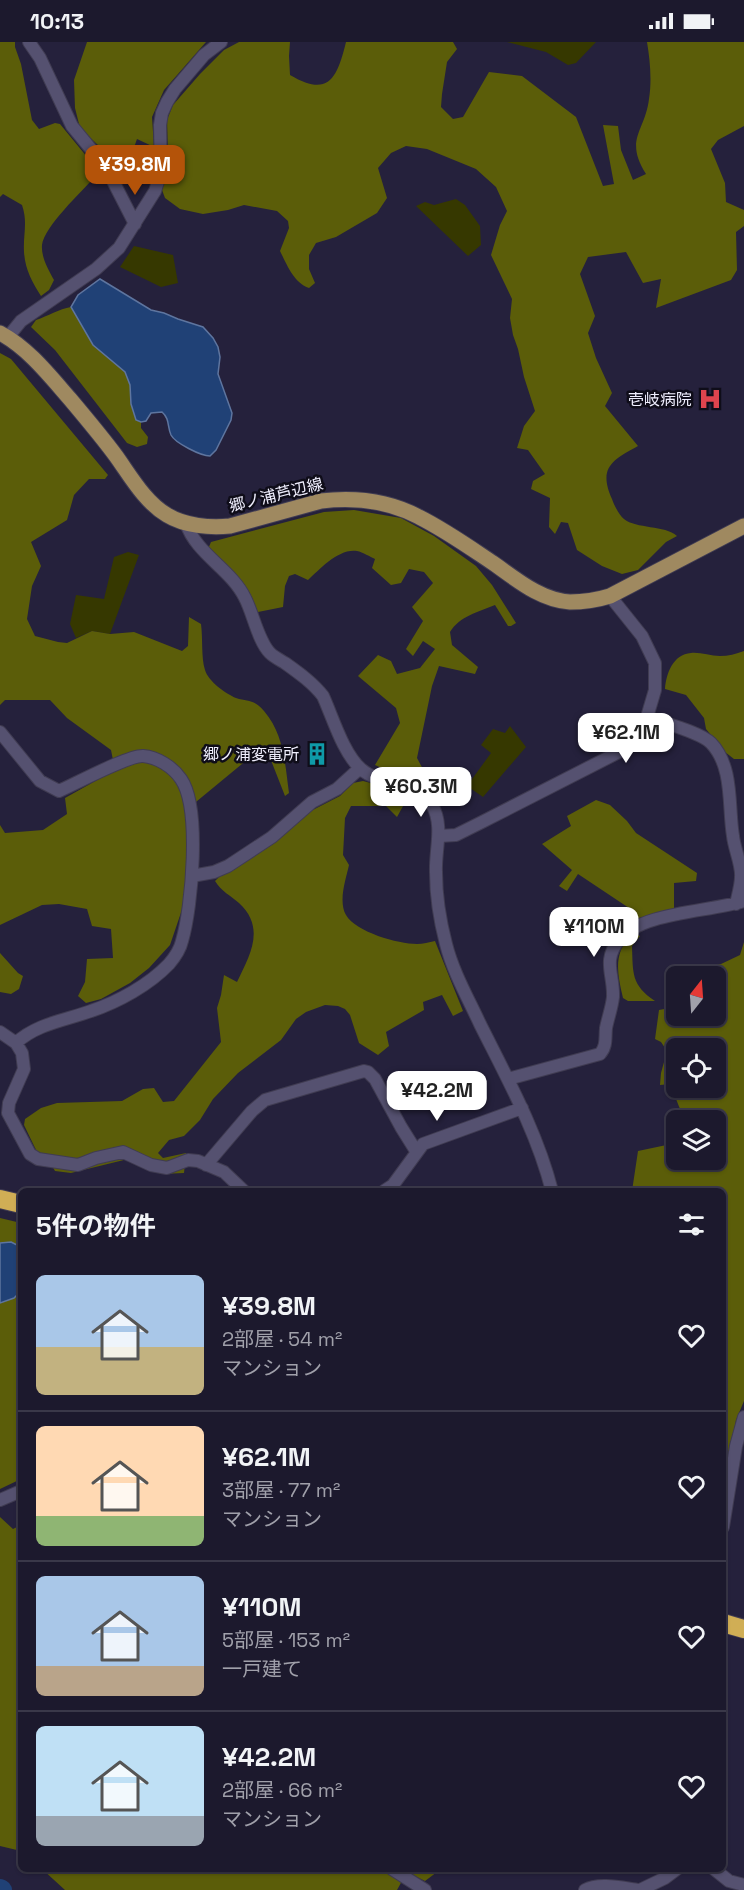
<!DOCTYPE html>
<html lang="ja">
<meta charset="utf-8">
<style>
:root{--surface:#1c192d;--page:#252235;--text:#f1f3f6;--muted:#a0a0aa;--line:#3a3849;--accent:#b45309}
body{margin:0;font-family:"Space Grotesk","Noto Sans JP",sans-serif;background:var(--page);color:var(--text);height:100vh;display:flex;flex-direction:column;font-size:22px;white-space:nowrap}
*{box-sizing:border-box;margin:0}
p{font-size:20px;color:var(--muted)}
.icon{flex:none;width:33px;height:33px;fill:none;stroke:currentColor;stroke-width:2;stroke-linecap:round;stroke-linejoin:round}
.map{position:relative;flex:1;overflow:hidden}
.drawer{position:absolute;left:18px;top:1146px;width:708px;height:684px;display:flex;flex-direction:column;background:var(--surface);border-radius:9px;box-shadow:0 2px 4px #0004,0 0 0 2px var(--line)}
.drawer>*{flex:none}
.needle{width:39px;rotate:17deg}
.tools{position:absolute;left:666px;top:924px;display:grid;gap:12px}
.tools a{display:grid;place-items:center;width:60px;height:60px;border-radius:9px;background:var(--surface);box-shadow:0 2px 4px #0004,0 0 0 2px var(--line);font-size:30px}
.price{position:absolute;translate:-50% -51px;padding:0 14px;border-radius:12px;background:#fff;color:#222;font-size:20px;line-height:39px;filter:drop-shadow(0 2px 3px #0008)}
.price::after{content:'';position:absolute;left:50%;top:36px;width:18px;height:14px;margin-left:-9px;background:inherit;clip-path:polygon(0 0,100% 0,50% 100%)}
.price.on{background:var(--accent);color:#fff}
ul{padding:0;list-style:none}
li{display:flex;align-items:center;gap:18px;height:150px;padding:0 18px}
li+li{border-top:2px solid var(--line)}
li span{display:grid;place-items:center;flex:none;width:168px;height:120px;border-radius:9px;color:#555}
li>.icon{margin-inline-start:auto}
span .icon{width:72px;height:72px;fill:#fffc;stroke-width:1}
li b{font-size:26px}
h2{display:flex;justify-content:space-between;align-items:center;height:72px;padding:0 18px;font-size:26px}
.status{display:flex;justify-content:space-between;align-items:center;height:42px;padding:0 30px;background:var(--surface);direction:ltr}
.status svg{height:16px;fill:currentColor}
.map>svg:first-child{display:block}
</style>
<div class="status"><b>10:13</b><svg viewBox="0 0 49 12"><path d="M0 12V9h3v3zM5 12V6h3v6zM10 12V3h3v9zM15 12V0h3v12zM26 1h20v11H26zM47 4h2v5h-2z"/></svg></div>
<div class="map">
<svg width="744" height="1848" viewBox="0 0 744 1848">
<rect width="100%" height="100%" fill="#25213c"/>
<path fill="#363800" d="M507 0H596L576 21 568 23 546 10Z
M456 157 465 163 480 184 481 203 468 214 416 164 425 160 434 163Z
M134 204 173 213 178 241 161 245 120 225Z
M128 510 139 513 110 592 92 589 76 596 70 582 76 553 104 557 114 515Z
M510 684 526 705 483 755 467 744 491 711 481 703 493 687 505 691Z"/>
<path fill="#5b5d09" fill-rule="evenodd" d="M0 0H15V5L21 22 32 78 39 87 55 81 60 82 92 121 94 136C82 149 44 185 42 203 41 215 48 227 54 238L49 248 41 254C32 240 25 227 24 210 23 192 28 181 22 163L3 152 0 155Z
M87 0H206L164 48 152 75 154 105 137 97 130 117 120 124 80 86 75 66 74 38Z
M239 0H290L289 14 290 33C329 56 337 36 346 0H453L457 7 447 20 442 52 441 65 453 77 463 75 489 30 522 34 576 75 603 144 614 142 603 83 618 84 621 108 633 138 646 132C624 97 645 90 649 57 652 38 650 18 647 0H744V84L718 98 711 107 725 141 726 160 744 168V184L736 190 737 228 731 238 656 266 661 237 643 241 626 210 588 215 580 232 595 274 588 291 596 316 612 351 605 364 638 404C612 418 598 426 612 457 614 463 619 473 624 477 636 487 665 483 677 494L666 500 638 528 622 532 602 524 577 508 568 481 561 480 555 492 549 485 550 456 531 447 533 439 545 432 528 408 517 406 524 384 535 369 524 335 518 307 513 293 510 276 512 257 491 213 500 183 507 169 496 145 476 127 427 107 406 104 391 111 378 126 387 156 377 171 336 195 316 201 309 213V227L315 241 309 246C294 241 287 223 280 209L289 186 288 179 277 169 244 163 228 168 203 172 180 167 165 156 162 148 168 113 167 78 173 63 200 32 224 8Z
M71 265 93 303 125 330 130 343 131 362 136 378 141 380V386L148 395 147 402 137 405 127 401 55 308 31 285 36 278C48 274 59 267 71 265Z
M0 311 11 317 108 433 105 437H89L74 453 67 478 31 500 41 524 32 544 27 577 35 594 58 600 67 601 92 589 110 592 134 590 182 609 188 604 189 575 201 582C203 597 201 615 205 628 208 639 226 652 236 656 248 660 254 657 264 669 284 692 285 722 289 751L285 754 265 703 185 769 187 781 188 850 170 903 149 926 130 941 101 957 86 961 78 954 85 940 87 917 113 916 111 887 92 884 87 867 59 862 42 863 0 883V783L5 791 43 788 67 772 65 756 115 728 111 708 67 676 50 658H5L0 663Z
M354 468 401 476 434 494 476 524 492 543 516 581 511 584H508L495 563C478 570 460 574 450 590L452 603 478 625 475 632 439 624 432 644 417 716 424 729 417 736 407 738 375 723 400 681 396 666 358 634 378 613 391 619 397 632 420 626 435 607 423 599 413 614 406 607 423 579 412 565 433 541 424 530 409 527 401 541 391 543 372 526 375 517C370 515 363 510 357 509 339 506 320 527 308 538L295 532 289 534 285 544 283 565 258 570 246 546 208 507 211 500 324 470Z
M744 609V717H734L725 710 706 687 704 676 686 653 665 647C666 632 673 612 691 611 700 610 710 614 720 614 728 614 736 612 744 609Z
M363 739 379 743 407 757 397 775 386 764H351L345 776 343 813 349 823C346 837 338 859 346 873 356 890 398 902 417 902 423 902 429 900 435 899L463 969 453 974 442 953 423 960 424 968 386 990 389 1004 378 1013 359 1001 350 973 345 967 338 964 325 963 306 970 296 977 281 998 238 1031 213 1057 200 1078 184 1094 169 1098 158 1111 163 1116 186 1111 184 1131 161 1132 128 1117 71 1131 55 1129 47 1115 37 1110 24 1083 25 1077 41 1066 57 1061 122 1059 143 1047 154 1046 163 1060 174 1059 221 1000 217 966 221 953 224 933 237 940C250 913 266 886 239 861 231 854 221 849 215 839L224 830 251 816 303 773 340 754 353 741Z
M596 758 610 763 627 779 636 791 697 831 696 839 674 841V870L627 885 624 879 632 868 578 832 567 849 559 844 572 828 542 802 571 784 567 774Z
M632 891 640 894 632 904C633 931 631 943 655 959H628L623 956C617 931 613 911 632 891Z
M744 900V1359L736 1378 723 1448V1149H632L638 1109 676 1101V1118H716V1078H682V1072L670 1042 660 1043 661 1031 667 1009 661 1000 655 997 659 968 675 965 676 961V974H716V934H686L693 925 721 922 740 913ZM676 1006H716V1046H676Z
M0 911 18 931 23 934 19 947 11 952 0 950Z
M0 1176 21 1181V1205L11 1200 0 1201Z
M21 1249V1437L0 1447V1261L14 1256Z
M0 1475 13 1487 21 1483V1809L0 1804Z
M42 1827H441L425 1839 407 1830 397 1848H65Z"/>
<path fill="#204176" stroke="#5e759f" stroke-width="1.5" d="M100 237 151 268 164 271 178 277 203 285 213 296 218 305 220 315 218 332 232 371 231 378 216 408 210 414C201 414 175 401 171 393 167 384 170 377 162 370L151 371 146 379 141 380 136 378 131 362 130 343 125 330 93 303 71 265 78 253Z
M11 1200 21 1205V1249L14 1256 0 1261V1201Z"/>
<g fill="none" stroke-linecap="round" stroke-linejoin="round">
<path stroke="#204176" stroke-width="20" d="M0 1847 2 1848"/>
<g stroke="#403c52" stroke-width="14">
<path id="minor" d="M29 0 40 16 72 84 95 112 107 121 112 137 135 182
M8 295 21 279 96 227 119 206 155 149 161 130 160 83 162 71 167 60 175 47 204 13 221 0
M186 481C196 512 231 527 245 556 253 571 258 599 270 611 274 615 280 618 285 621 299 631 313 641 323 654 333 676 343 711 361 727 381 745 417 736 432 763 444 783 435 808 436 830 436 853 440 879 446 902 453 930 468 956 480 982 507 1036 537 1090 552 1149
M647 675C664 681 700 690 711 701 734 725 728 765 733 794 734 806 742 823 741 835 741 843 738 853 736 862
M0 690 40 739 59 749C75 742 129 713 143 714 157 715 173 725 181 737 201 766 192 865 182 899 180 908 175 915 169 922 149 943 118 960 91 969 66 978 36 982 16 1001
M439 794 456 793 484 779 617 711 638 693 647 675 655 648V621L642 594 610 554
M192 834 214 830 228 824 272 795 312 760 337 747 360 726
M0 990 16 1001 22 1011 24 1027 9 1061 8 1071 30 1112 38 1117 78 1123 96 1116 123 1110 151 1123 167 1126 188 1118 198 1119 224 1130 244 1149
M508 1037 600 1012C607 1004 605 996 606 986 608 976 612 965 613 955 614 932 602 919 619 898 641 870 710 870 744 859
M206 1123 252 1069 265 1058 364 1029 368 1030 375 1037 401 1085 416 1109
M384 1149 393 1143 423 1102 522 1066
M0 1458 21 1449
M723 1485 736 1404 744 1375
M392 1827 425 1848
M714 1827 729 1839 744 1843
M585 1848C599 1840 623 1846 639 1848
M640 1848 665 1836 677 1827"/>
</g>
<g stroke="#403c52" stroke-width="17">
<path id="major" d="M0 291C28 306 49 333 70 357 86 376 102 395 116 414 131 435 145 460 167 473 185 484 210 486 230 484L321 459C355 455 389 459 419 475 445 488 469 505 493 521 516 537 540 558 570 560 584 560 597 558 610 554L744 484"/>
</g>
<g stroke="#403c52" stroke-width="20">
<path id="highway" d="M0 1157 21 1162
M723 1581 744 1587"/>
</g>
<use href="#minor" stroke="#555170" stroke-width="12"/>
<use href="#major" stroke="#9f8960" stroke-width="15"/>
<use href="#highway" stroke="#d0ae55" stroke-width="18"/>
</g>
<defs>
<g id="hospital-bare" transform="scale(1.8)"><path d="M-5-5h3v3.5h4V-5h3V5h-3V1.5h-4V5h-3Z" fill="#e0444e" stroke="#0f0d19" stroke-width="2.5" paint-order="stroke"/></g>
<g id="building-bare" transform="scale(1.8)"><path d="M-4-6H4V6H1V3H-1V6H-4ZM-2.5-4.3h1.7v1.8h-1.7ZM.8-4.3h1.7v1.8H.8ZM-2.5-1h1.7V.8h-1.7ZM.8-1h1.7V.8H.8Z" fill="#0f9aa8" stroke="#0f0d19" stroke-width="2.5" paint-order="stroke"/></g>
</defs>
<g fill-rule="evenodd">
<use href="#hospital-bare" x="710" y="357"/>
<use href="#building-bare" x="317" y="712"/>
</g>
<g text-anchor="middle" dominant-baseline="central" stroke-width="5" stroke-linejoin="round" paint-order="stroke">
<g font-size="16" fill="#f0effe" stroke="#0f0d19" text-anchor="end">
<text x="692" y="357">壱岐病院</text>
<text x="299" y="712">郷ノ浦変電所</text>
</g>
<g font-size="16" fill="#f0effe" stroke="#0f0d19">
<text transform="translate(276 453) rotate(-14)">郷ノ浦芦辺線</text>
</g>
</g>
</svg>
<div class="tools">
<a><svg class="needle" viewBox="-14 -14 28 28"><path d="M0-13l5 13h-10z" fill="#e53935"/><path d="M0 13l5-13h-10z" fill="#a0a0aa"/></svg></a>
<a><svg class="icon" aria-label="locate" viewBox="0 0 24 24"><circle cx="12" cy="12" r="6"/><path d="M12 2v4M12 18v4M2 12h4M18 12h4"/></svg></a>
<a><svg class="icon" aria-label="layers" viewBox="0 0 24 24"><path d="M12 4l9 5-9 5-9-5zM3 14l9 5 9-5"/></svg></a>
</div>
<b class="price on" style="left:135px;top:154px">¥39.8M</b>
<b class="price" style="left:626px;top:722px">¥62.1M</b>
<b class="price" style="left:421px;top:776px">¥60.3M</b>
<b class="price" style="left:594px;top:916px">¥110M</b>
<b class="price" style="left:437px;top:1080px">¥42.2M</b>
<section class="drawer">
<h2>5件の物件<svg class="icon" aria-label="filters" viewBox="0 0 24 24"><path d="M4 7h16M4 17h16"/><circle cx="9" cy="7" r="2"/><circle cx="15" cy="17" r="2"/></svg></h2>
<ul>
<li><span style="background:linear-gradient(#a9c7e8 60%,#c2b280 0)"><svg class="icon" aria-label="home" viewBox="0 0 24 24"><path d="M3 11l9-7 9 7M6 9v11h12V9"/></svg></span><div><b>¥39.8M</b><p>2部屋 · 54 m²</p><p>マンション</p></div><svg class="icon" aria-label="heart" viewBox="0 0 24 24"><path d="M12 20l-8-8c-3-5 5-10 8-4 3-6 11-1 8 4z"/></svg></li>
<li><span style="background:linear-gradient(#ffd9b3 75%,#8fb573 0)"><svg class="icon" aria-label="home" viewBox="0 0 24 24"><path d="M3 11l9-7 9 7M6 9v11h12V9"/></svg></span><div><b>¥62.1M</b><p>3部屋 · 77 m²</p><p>マンション</p></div><svg class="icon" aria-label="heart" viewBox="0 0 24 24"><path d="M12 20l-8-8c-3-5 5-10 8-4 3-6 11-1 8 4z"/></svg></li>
<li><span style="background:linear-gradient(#a9c7e8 75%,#b9a48a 0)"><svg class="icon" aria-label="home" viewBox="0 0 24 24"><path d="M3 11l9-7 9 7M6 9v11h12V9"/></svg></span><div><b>¥110M</b><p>5部屋 · 153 m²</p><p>一戸建て</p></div><svg class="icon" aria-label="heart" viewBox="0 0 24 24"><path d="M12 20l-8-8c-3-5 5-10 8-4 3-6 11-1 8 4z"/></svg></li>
<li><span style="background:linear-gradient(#bfe0f5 75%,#9aa5b1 0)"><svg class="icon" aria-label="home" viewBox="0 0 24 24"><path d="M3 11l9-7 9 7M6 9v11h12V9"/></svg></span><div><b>¥42.2M</b><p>2部屋 · 66 m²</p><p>マンション</p></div><svg class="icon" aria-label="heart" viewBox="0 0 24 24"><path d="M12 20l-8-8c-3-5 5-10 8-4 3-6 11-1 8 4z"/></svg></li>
</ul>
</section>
</div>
